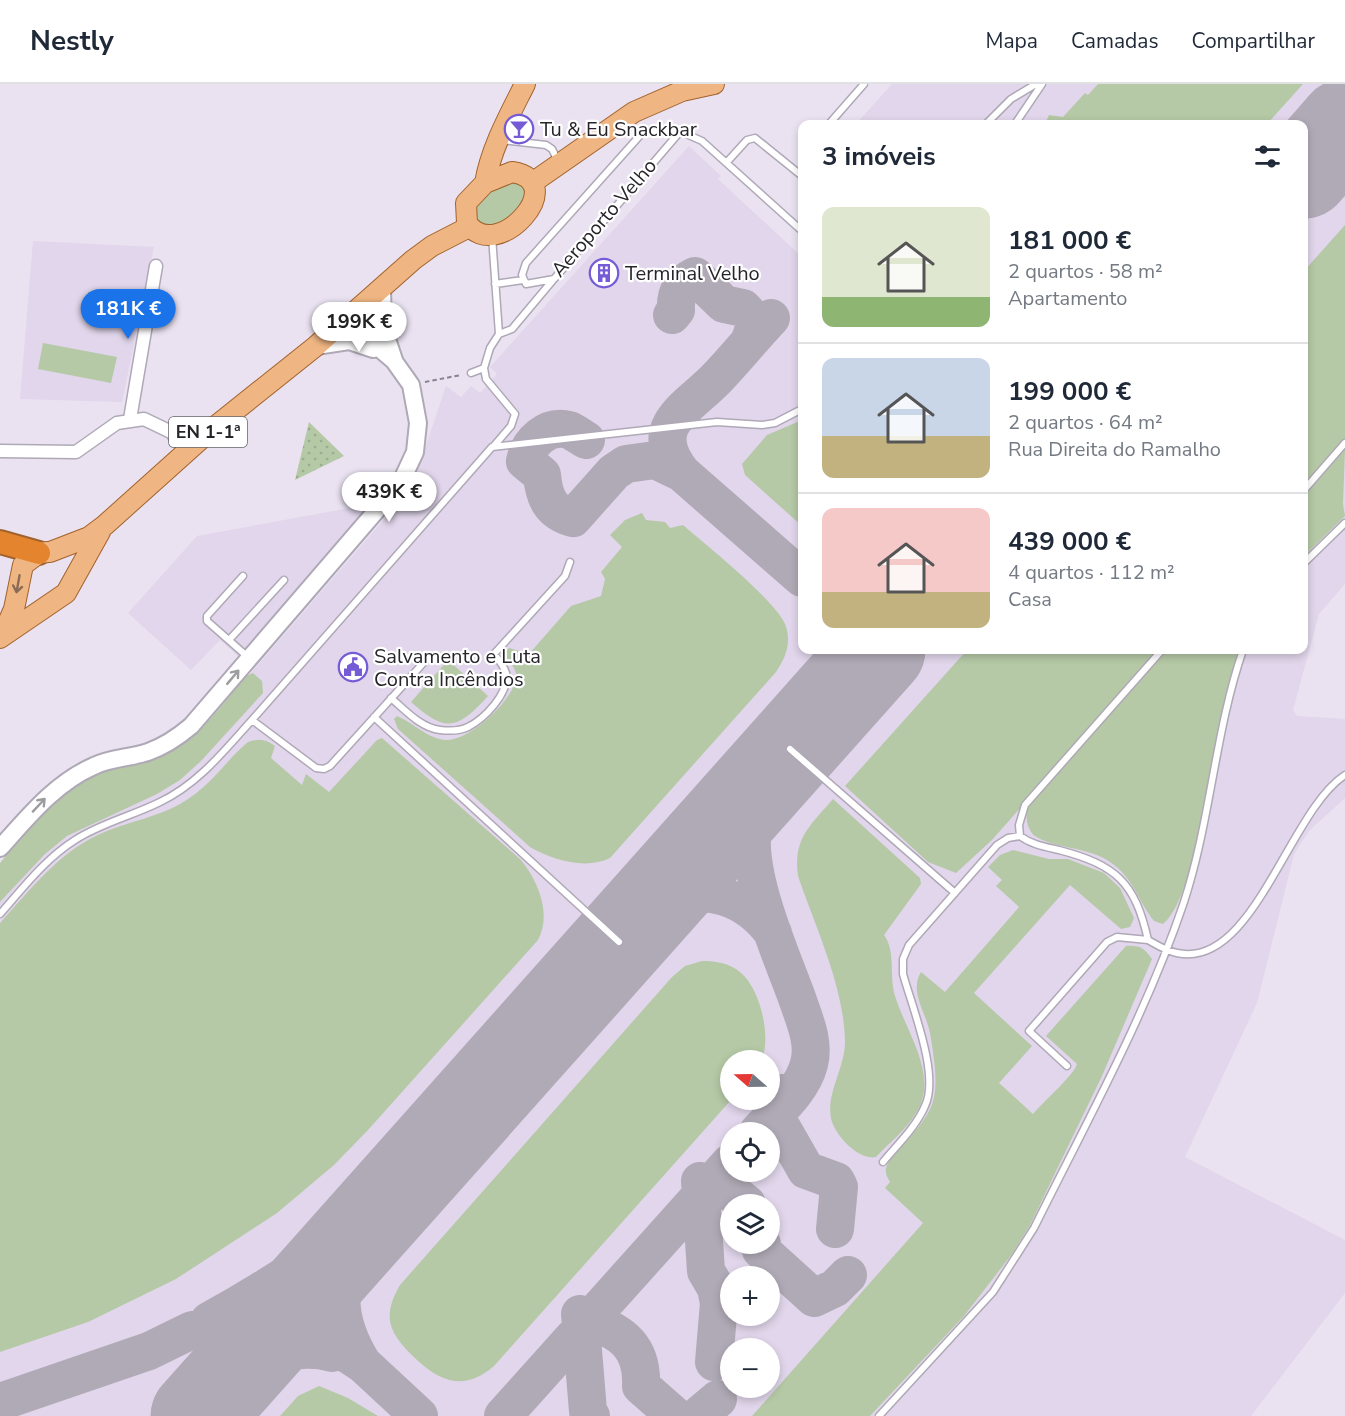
<!DOCTYPE html>
<html lang="pt">
<meta charset="utf-8">
<style>
:root{--surface:#fff;--page:#f2f2f3;--text:#1f2937;--muted:#747a83;--line:#e0e1e3;--accent:#1a73e8}
body{margin:0;font-family:"Nunito Sans",sans-serif;background:var(--page);color:var(--text);height:100vh;display:flex;flex-direction:column;font-size:22px;white-space:nowrap}
*{box-sizing:border-box;margin:0}
p{font-size:20px;color:var(--muted)}
.icon{flex:none;width:33px;height:33px;fill:none;stroke:currentColor;stroke-width:2;stroke-linecap:round;stroke-linejoin:round}
.map{position:relative;flex:1;overflow:hidden}
.panel{position:absolute;left:798px;top:36px;width:510px;height:534px;display:flex;flex-direction:column;background:var(--surface);border-radius:12px;box-shadow:0 3px 9px #0003}
.panel>*{flex:none}
.needle{width:39px;rotate:290deg}
.buttons{position:absolute;left:720px;top:966px;display:grid;gap:12px}
.buttons a{display:grid;place-items:center;width:60px;height:60px;border-radius:50%;background:var(--surface);box-shadow:0 3px 9px #0003;font-size:30px}
.price{position:absolute;translate:-50% -51px;padding:0 14px;border-radius:21px;background:#fff;color:#222;font-size:20px;line-height:39px;filter:drop-shadow(0 2px 3px #0008)}
.price::after{content:'';position:absolute;left:50%;top:36px;width:18px;height:14px;margin-left:-9px;background:inherit;clip-path:polygon(0 0,100% 0,50% 100%)}
.price.on{background:var(--accent);color:#fff}
ul{padding:0;list-style:none}
li{display:flex;align-items:center;gap:18px;height:150px;padding:0 24px}
li+li{border-top:2px solid var(--line)}
li span{display:grid;place-items:center;flex:none;width:168px;height:120px;border-radius:12px;color:#555}
li>.icon{margin-inline-start:auto}
span .icon{width:72px;height:72px;fill:#fffc;stroke-width:1}
li b{font-size:26px}
h2{display:flex;justify-content:space-between;align-items:center;height:72px;padding:0 24px;font-size:26px}
header{display:flex;align-items:center;gap:36px;box-sizing:border-box;height:84px;padding:0 30px;background:var(--surface);border-bottom:2px solid var(--line)}
header strong{font-size:28px}
nav{display:flex;gap:33px;margin-inline-start:auto;font-size:21px}
.map>svg:first-child{display:block}
</style>
<header>
<strong>Nestly</strong>
<nav><a>Mapa</a><a>Camadas</a><a>Compartilhar</a></nav>
</header>
<div class="map">
<svg width="1345" height="1332" viewBox="0 0 1345 1332">
<defs>
<pattern id="garden-dots" width="8" height="8" patternUnits="userSpaceOnUse" patternTransform="scale(1.5)"><rect width="8" height="8" fill="#b5c9a6"/><path d="M2 2h.1M6 6h.1" fill="none" stroke="#9cac8f" stroke-width="1.8" stroke-linecap="round"/></pattern>
</defs>
<rect width="100%" height="100%" fill="#eae2f1"/>
<path fill="#e1d6eb" fill-rule="evenodd" d="M892 0H1345V500L1319 530 1293 626 1297 632 1345 635V714L1309 747 1294 770 1257 919 1185 1073 1345 1156V1209L1251 1332H0V795L205 642 412 403 446 302 461 313 471 302 480 309 497 290 490 283 689 62 721 92 718 95 802 173V566H1304V40H856ZM730 976H770V1016H730ZM730 1048H770V1088H730ZM730 1120H770V1160H730ZM730 1192H770V1232H730ZM730 1264H770V1304H730Z
M33 157 154 163 122 318 20 315Z
M377 419 240 574 220 556 191 586 128 529 197 452Z"/>
<path fill="#b5c9a6" d="M1098 0H1303L1267 40H1045L1049 31 1063 33 1085 9 1088 11Z
M512 95 528 107 515 132 491 144 477 140 473 122 482 111Z
M1345 141V356L1304 402V187Z
M43 259 117 273 111 299 38 285Z
M802 336V442L745 391 742 380 767 351Z
M1345 365 1343 420 1345 432 1304 472V412Z
M642 429 646 436 665 438 670 444 683 441C705 460 776 517 785 540 792 558 786 573 776 588L610 774C586 786 552 776 530 763L398 645 394 635 397 632C414 639 427 655 447 656 470 656 513 617 516 594 518 585 508 577 503 570L509 564 529 570 571 522 601 512 605 495 601 488 622 463 610 451 625 436Z
M967 566H1159L992 756 956 789 928 778 845 702Z
M1167 566H1238C1221 619 1200 812 1163 840L1154 837C1138 817 1133 793 1110 778 1089 763 1052 764 1035 752 1027 746 1024 731 1029 722Z
M448 576 488 612C457 646 446 649 411 618Z
M253 589 262 597 263 609 201 677 180 696 157 710 67 752 45 770 0 818V779C27 746 57 706 97 690 122 681 148 680 172 667 202 650 224 618 246 592Z
M382 654 521 776C538 797 552 830 538 856L368 1046 334 1081 277 1129 176 1195 88 1238 0 1268V839C31 805 62 764 107 747 131 737 157 733 180 720 213 701 222 680 248 658 259 654 266 655 275 662L271 674 302 701 306 690 329 708 377 656Z
M833 715 920 794 921 800 884 851C896 867 889 893 895 912 906 948 940 993 916 1029 906 1046 889 1059 876 1073 858 1077 834 1050 831 1034 826 1009 845 984 845 958 844 902 816 845 798 792 793 754 810 742 833 715Z
M1013 766 1049 775H1068L1104 789 1120 804 1134 834 1130 843 1121 845 1070 801 974 909 1032 962 999 999 1033 1030C1042 1019 1075 990 1077 980L1046 952 1126 862C1140 861 1144 864 1152 875L1102 992 1030 1141 1012 1170 964 1232 870 1332H752L923 1139 885 1104 890 1098C888 1094 885 1090 886 1085 888 1068 929 1043 934 1013 938 994 933 968 930 949 926 928 909 908 921 888L945 908 1019 823 996 802 1002 796 988 783 1000 771Z
M702 877C716 877 730 879 741 889 761 906 771 953 762 976H730L731 1016 494 1282C466 1306 443 1300 417 1276 391 1252 380 1235 400 1201L672 893 685 882Z
M319 1302 348 1314 378 1332H280L298 1312Z"/>
<path fill="url(#garden-dots)" d="M309 338 344 372 295 396Z"/>
<g fill="none" stroke-linecap="round" stroke-linejoin="round">
<path stroke="#b0aab6" stroke-width="38" d="M672 231 676 226C675 210 681 199 695 192L724 220 743 224 753 235 754 245 749 258
M586 356C581 353 574 348 569 346 547 340 529 358 525 377L542 391C544 413 550 428 573 434L614 388 626 380 655 376 682 389 802 494
M682 389C644 341 689 324 718 293 736 274 753 253 771 234
M819 632 836 591 837 566
M628 847C640 838 652 826 665 819 705 797 748 815 773 849
M783 1009 774 1030 806 1086 836 1097 839 1103 835 1145
M758 1048C776 1028 802 1007 809 980 815 958 804 935 797 914 781 870 745 790 753 744 757 718 770 696 783 673
M700 1097 706 1187 716 1204 719 1219 714 1278
M710 1101 736 1111 747 1120
M361 1148C336 1197 333 1232 363 1280
M762 1160 761 1166 814 1214 835 1204 848 1191
M580 1230 588 1327 591 1332
M589 1236C622 1248 643 1263 641 1302L675 1332
M209 1237C271 1203 330 1165 381 1117 405 1094 428 1069 452 1045
M226 1300C257 1277 292 1258 332 1269
M0 1318 149 1267 192 1246 253 1238 278 1241 326 1256 364 1281 419 1332
M503 1332 730 1079
M698 1332 718 1315"/>
<path stroke="#b0aab6" stroke-width="93" d="M1304 88 1345 41
M197 1332 879 566"/>
<g stroke="#afa8b6" stroke-width="9">
<path id="lane" d="M829 40 864 0
M986 40 1011 15 1036 0
M1015 40 1042 0
M678 50 554 195 526 200 522 191 526 179 644 47 684 49 702 57 802 147
M502 56 546 61 552 65 558 77
M727 78 747 56 755 54 802 92
M495 200 523 196
M499 250 512 245 553 196
M484 284 486 295 515 330 511 342 493 363
M471 289 484 284 490 264 499 250 492 152
M1304 406 1345 359
M1304 479 1345 439
M243 492 207 532V537L249 574
M229 556 284 496
M391 614C405 626 421 644 440 646 449 647 460 647 468 643 484 635 510 609 506 589 504 582 498 575 494 570L565 492 570 478
M374 633 619 858
M252 636 492 363 717 338 762 341 775 339 802 325
M790 665 955 809
M1020 752 1019 741 1025 721 1162 566
M0 830C23 804 45 775 75 756 101 739 132 732 160 718 198 700 224 667 252 636L316 684 324 685 330 682 426 576
M1067 982 1029 947 1107 858 1117 853 1148 856
M883 1078C897 1061 916 1043 925 1022 940 991 912 923 903 890V875L909 861 997 761 1008 754 1020 752C1032 761 1046 763 1059 766 1116 781 1135 798 1148 856 1157 861 1166 867 1177 869 1253 886 1289 727 1345 691
M879 1332 993 1208 1034 1144C1087 1037 1146 931 1184 818 1211 735 1215 647 1243 566"/>
</g>
<g stroke="#afa8b6" stroke-width="15">
<path id="street" d="M130 335 156 182
M0 367 76 368 117 339 144 335 171 348 187 367"/>
</g>
<g stroke="#afa8b6" stroke-width="20">
<path id="secondary" d="M382 204 383 243 394 276
M316 262 349 257 373 265
M0 764C28 733 55 699 94 682 110 674 130 674 148 668 165 662 178 653 191 642L401 398 415 368 418 339 411 301 394 277 346 236"/>
</g>
<g stroke="#a2622c" stroke-width="22">
<path id="primary" d="M512 88C573 97 496 182 467 139L466 119 485 99Z
M485 99C491 64 509 32 525 0
M532 99 634 28 682 7 714 0
M50 468 89 453 105 441 212 345 316 262 413 176 432 162 469 143
M3 550 14 525 23 481 39 469 48 468
M0 554 66 509 100 448"/>
</g>
<g stroke="#a2622c" stroke-width="26">
<path id="highway" d="M0 458 39 469"/>
</g>
<path stroke="#87828c" stroke-width="2" stroke-dasharray="4.5 3" stroke-linecap="butt" d="M425 298 461 291"/>
<use href="#lane" stroke="#fff" stroke-width="6"/>
<use href="#street" stroke="#fff" stroke-width="12"/>
<use href="#secondary" stroke="#fff" stroke-width="16"/>
<use href="#primary" stroke="#efb582" stroke-width="20"/>
<use href="#highway" stroke="#e4842e" stroke-width="22"/>
</g>
<defs><path id="oneway-shaft" d="M-6 0H5M1.5-3L5.5 0L1.5 3" fill="none" stroke-width="1.6" stroke-linecap="round" stroke-linejoin="round" transform="scale(1.5)"/></defs>
<use stroke="#8a6c56" href="#oneway-shaft" transform="translate(18 500) rotate(100)"/>
<g stroke="#9d9c9f">
<use href="#oneway-shaft" transform="translate(233 593) rotate(-50)"/>
<use href="#oneway-shaft" transform="translate(39 721) rotate(-47)"/>
</g>
<defs>
<g id="bar-ring" transform="scale(1.5)"><circle r="9.5" fill="#fff" stroke="#755cd6" stroke-width="1.5"/><path d="M-6-5H6L.8 .8V4.5H3.5V6h-7V4.5H-.8V.8Z" fill="#755cd6"/></g>
<g id="building-ring" transform="scale(1.5)"><circle r="9.5" fill="#fff" stroke="#755cd6" stroke-width="1.5"/><path d="M-4-6H4V6H1V3H-1V6H-4ZM-2.5-4.3h1.7v1.8h-1.7ZM.8-4.3h1.7v1.8H.8ZM-2.5-1h1.7V.8h-1.7ZM.8-1h1.7V.8H.8Z" fill="#755cd6"/></g>
<g id="civic-ring" transform="scale(1.5)"><circle r="9.5" fill="#fff" stroke="#755cd6" stroke-width="1.5"/><path d="M-.6-6.5H3V-4.5H.6V-3L4-1V1h2V6H-6V1h2V-1L-.6-3ZM-1.2 2.5V6h2.4V2.5Z" fill="#755cd6"/></g>
</defs>
<g fill-rule="evenodd">
<use href="#bar-ring" x="519" y="45"/>
<use href="#building-ring" x="604" y="189"/>
<use href="#civic-ring" x="353" y="583"/>
</g>
<g text-anchor="middle" dominant-baseline="central" stroke-width="4.5" stroke-linejoin="round" paint-order="stroke">
<rect fill="#fff" stroke="#676669" stroke-width="1.5" x="169" y="333" width="78" height="30" rx="4.5"/>
<g font-size="18" font-weight="bold" fill="#262429">
<text x="208" y="348">EN 1-1ª</text>
</g>
<g font-size="20" fill="#262429" stroke="#fff" text-anchor="start">
<text x="540" y="45">Tu &amp; Eu Snackbar</text>
<text x="625" y="189">Terminal Velho</text>
<text x="374" y="572">Salvamento e Luta<tspan x="374" dy="23">Contra Incêndios</tspan></text>
</g>
<g font-size="20" fill="#262429" stroke="#fff">
<text transform="translate(604 134) rotate(-49)">Aeroporto Velho</text>
</g>
</g>
</svg>
<div class="buttons">
<a><svg class="needle" viewBox="-14 -14 28 28"><path d="M0-13l5 13h-10z" fill="#e53935"/><path d="M0 13l5-13h-10z" fill="#747a83"/></svg></a>
<a><svg class="icon" aria-label="locate" viewBox="0 0 24 24"><circle cx="12" cy="12" r="6"/><path d="M12 2v4M12 18v4M2 12h4M18 12h4"/></svg></a>
<a><svg class="icon" aria-label="layers" viewBox="0 0 24 24"><path d="M12 4l9 5-9 5-9-5zM3 14l9 5 9-5"/></svg></a>
<a>+</a>
<a>−</a>
</div>
<b class="price on" style="left:128px;top:256px">181K €</b>
<b class="price" style="left:359px;top:269px">199K €</b>
<b class="price" style="left:389px;top:439px">439K €</b>
<section class="panel">
<h2>3 imóveis<svg class="icon" aria-label="filters" viewBox="0 0 24 24"><path d="M4 7h16M4 17h16"/><circle cx="9" cy="7" r="2"/><circle cx="15" cy="17" r="2"/></svg></h2>
<ul>
<li><span style="background:linear-gradient(#dfe7d0 75%,#8fb573 0)"><svg class="icon" aria-label="home" viewBox="0 0 24 24"><path d="M3 11l9-7 9 7M6 9v11h12V9"/></svg></span><div><b>181 000 €</b><p>2 quartos · 58 m²</p><p>Apartamento</p></div></li>
<li><span style="background:linear-gradient(#c9d6e8 65%,#c2b280 0)"><svg class="icon" aria-label="home" viewBox="0 0 24 24"><path d="M3 11l9-7 9 7M6 9v11h12V9"/></svg></span><div><b>199 000 €</b><p>2 quartos · 64 m²</p><p>Rua Direita do Ramalho</p></div></li>
<li><span style="background:linear-gradient(#f6c9c9 70%,#c2b280 0)"><svg class="icon" aria-label="home" viewBox="0 0 24 24"><path d="M3 11l9-7 9 7M6 9v11h12V9"/></svg></span><div><b>439 000 €</b><p>4 quartos · 112 m²</p><p>Casa</p></div></li>
</ul>
</section>
</div>
